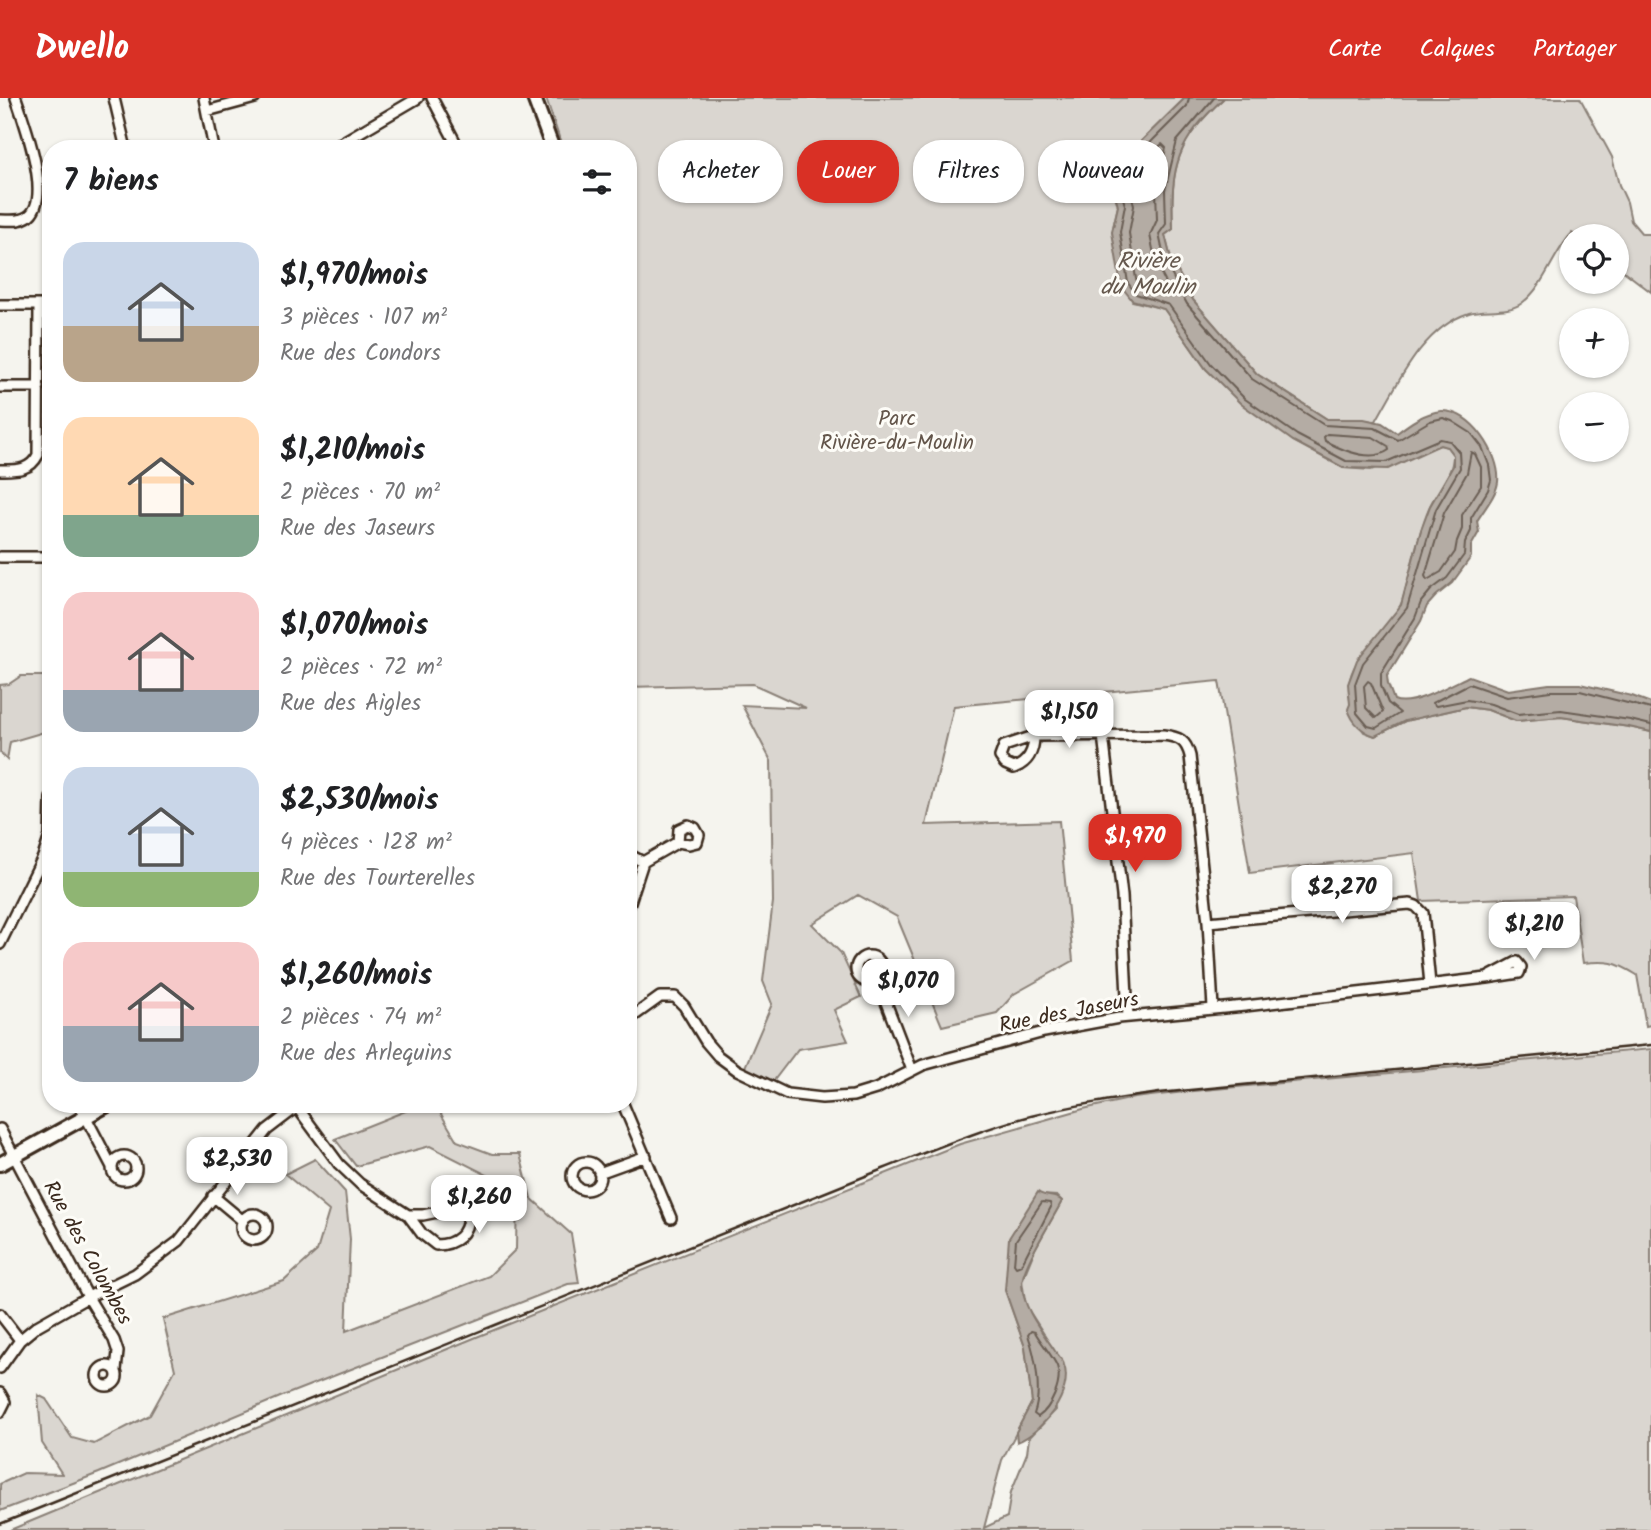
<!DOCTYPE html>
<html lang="fr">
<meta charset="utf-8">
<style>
:root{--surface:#fff;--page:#f2f2f2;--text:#202124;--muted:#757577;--accent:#d93025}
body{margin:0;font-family:Kalam,sans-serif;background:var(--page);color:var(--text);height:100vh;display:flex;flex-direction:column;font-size:26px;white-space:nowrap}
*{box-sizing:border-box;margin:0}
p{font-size:23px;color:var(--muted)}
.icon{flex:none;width:38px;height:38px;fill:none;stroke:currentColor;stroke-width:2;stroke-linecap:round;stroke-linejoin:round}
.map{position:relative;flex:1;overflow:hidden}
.details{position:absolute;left:42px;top:42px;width:595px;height:973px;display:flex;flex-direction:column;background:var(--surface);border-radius:28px;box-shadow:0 2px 5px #0004}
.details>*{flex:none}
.top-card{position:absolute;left:658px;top:42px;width:665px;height:63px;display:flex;gap:14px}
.fabs{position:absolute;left:1559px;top:126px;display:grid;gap:14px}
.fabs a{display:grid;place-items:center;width:70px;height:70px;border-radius:50%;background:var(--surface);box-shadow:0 2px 5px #0004;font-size:35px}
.price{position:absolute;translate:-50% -60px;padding:0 16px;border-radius:14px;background:#fff;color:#222;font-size:23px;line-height:46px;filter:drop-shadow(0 2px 4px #0008)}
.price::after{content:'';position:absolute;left:50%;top:42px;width:21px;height:16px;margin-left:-10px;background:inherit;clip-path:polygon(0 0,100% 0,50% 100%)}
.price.current{background:var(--accent);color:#fff}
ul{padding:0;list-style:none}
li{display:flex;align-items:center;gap:21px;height:175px;padding:0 21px}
li span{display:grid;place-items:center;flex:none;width:196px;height:140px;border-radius:21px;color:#555}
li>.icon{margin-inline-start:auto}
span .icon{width:84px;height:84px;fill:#fffc;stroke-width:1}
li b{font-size:30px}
h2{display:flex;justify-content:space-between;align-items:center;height:84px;padding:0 21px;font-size:30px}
.tag{padding:0 24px;border-radius:28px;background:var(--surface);box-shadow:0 2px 5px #0004;font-size:24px;line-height:63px}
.tag.current{background:var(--accent);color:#fff}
header{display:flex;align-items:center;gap:42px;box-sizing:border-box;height:98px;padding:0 35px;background:var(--accent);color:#fff}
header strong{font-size:33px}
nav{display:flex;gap:38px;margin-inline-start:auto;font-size:24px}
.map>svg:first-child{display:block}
</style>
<header>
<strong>Dwello</strong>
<nav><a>Carte</a><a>Calques</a><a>Partager</a></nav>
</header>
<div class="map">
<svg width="1651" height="1432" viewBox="0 0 1651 1432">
<rect width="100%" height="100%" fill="#f5f4ee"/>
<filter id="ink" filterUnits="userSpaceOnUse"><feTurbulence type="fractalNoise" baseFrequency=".0143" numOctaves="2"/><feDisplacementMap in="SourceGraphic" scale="14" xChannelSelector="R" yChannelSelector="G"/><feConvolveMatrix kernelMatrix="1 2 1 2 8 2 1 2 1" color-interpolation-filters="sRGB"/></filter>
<g filter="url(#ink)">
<path fill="#dad6d0" stroke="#8a8077" stroke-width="2" fill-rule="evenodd" d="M546 0H1185L1131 53 1119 74 1109 82 1116 96 1118 108 1112 134 1132 203 1164 211 1206 271 1293 343 1343 370 1371 372 1440 347 1447 349 1453 357C1453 378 1437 391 1429 410 1419 433 1414 458 1408 482 1405 491 1404 501 1400 508 1372 556 1324 571 1364 634L1375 638 1405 623 1466 609 1488 612 1516 623 1561 619 1629 629 1651 634V927L1646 928 1637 877C1616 864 1608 862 1583 865L1573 798 1421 803 1414 755 1250 775 1219 583 954 608 926 727 1059 723 1073 863 1014 896 997 915 942 928 897 819 858 797 812 826 841 855 861 899 834 912 848 943 798 951 772 985 745 969 772 906 763 883 773 804 771 663 742 607 806 610 753 586 628 589V51H563Z
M1224 0H1580L1612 59 1619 87 1627 104 1631 123 1642 136H1651V194L1617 168V138H1577L1572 135C1553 155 1545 188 1522 205 1508 216 1485 210 1469 215 1423 230 1399 283 1376 323L1327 321 1257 276 1193 202 1171 161 1165 137 1173 131C1170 68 1177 43 1224 0Z
M21 578H51V632L10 644 7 662 0 654V587L9 586Z
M1651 951V1432H10L479 1238 960 1046 1083 1011 1134 1000 1193 993ZM1041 1097 1057 1098 1062 1103 1035 1151 1022 1183 1026 1208 1044 1236 1056 1312 1029 1340 1027 1355 1011 1394 1007 1419 984 1430 1002 1362 1032 1304 1025 1249 1005 1192Z
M423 1006H435L457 1043 492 1056H520L531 1100 571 1136 579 1185 568 1186 285 1297 99 1375 0 1413V1386L24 1375 62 1376 42 1345 38 1297 46 1301 72 1340 94 1346 150 1317 175 1272 163 1221 284 1183 317 1153 329 1113 285 1076 315 1061 345 1094 350 1141 346 1233 489 1178 516 1151 517 1092 430 1048 356 1068 335 1041Z"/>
<path fill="#b4aca4" stroke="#84786e" stroke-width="2" d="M1185 0H1224C1177 43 1170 68 1173 131L1165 137 1171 161 1193 202 1257 276 1327 321H1364L1382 325 1397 335C1410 325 1424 315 1441 313 1471 311 1501 357 1498 384 1496 398 1484 411 1477 423L1479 434 1471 448V459L1452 485 1436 498 1427 508 1421 523 1387 578 1388 586 1394 602C1411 610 1452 586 1469 578L1508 592 1549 586H1580L1632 598 1651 605V634L1629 629 1561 619 1516 623 1488 612 1466 609 1405 623 1375 638C1362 634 1352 624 1348 611L1350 606 1348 586 1357 562 1401 507 1421 432 1430 408 1453 368V357L1447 349 1440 347 1388 371 1344 370 1293 343 1241 306 1206 271 1164 211 1132 202 1121 188 1112 134 1118 108 1109 77 1119 74 1131 53Z
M1038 1094C1045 1100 1055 1096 1062 1103 1053 1121 1022 1168 1022 1186 1023 1211 1041 1232 1055 1253 1058 1257 1063 1262 1064 1267 1074 1294 1042 1335 1017 1344L1016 1334 1032 1304 1025 1249 1005 1192 1009 1140Z"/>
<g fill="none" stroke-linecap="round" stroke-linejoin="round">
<path stroke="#6b5e54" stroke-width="2" d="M1189 0 1187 8 1137 58 1124 78 1118 83 1125 107 1120 134 1128 185 1136 196 1169 207 1211 266 1245 301 1297 337 1346 363 1386 364 1440 341 1450 343 1459 354 1460 370 1436 411 1407 510 1363 565 1355 586 1357 615 1368 628 1376 630 1400 615 1388 605 1381 588V575L1415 520 1421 504 1431 492 1447 480 1464 457 1465 445 1471 433V420L1488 392 1491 382 1489 367 1482 349 1471 335 1452 323 1443 320 1430 323 1398 342 1375 330 1324 327 1252 281 1187 206 1165 164 1159 136 1166 126 1165 92 1177 43 1214 0
M1162 46 1166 50 1156 92 1157 122 1150 137 1156 166 1169 191 1166 195 1142 189 1136 181 1129 135 1134 108 1129 86 1143 63Z
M1327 336 1373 339 1388 348 1389 352C1371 365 1342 352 1325 343L1324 339Z
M1471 354 1475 356 1481 369V388L1462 417V431L1457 443 1455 454 1441 474 1427 482 1425 478 1444 415 1467 375Z
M1368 583 1371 585 1383 614 1376 620 1366 610 1364 588Z
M1651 611 1580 593H1550L1507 599 1469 586 1432 605 1436 608 1467 602 1491 606 1518 616 1561 612 1630 622 1651 627
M1042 1104 1050 1105 1051 1109 1021 1167 1016 1169 1014 1166 1016 1142Z
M1031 1233 1035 1234C1041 1245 1052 1257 1057 1268 1063 1285 1051 1310 1038 1319L1034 1316C1042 1295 1036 1259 1028 1237Z"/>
<g stroke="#3b2a1e" stroke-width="14">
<path id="street" d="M114 0 126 51
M204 0 214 51
M432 0 459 51
M207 13 255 0
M331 51 418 0
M0 122C9 122 19 124 27 119 54 103 24 24 16 0
M0 207H51
M0 289H39
M0 372C16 372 30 373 38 357L39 207
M0 459H51
M1103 637 1122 798 1128 919
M1034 638C1034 653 1028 665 1014 670L1005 666 1000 659 1004 648 1034 638 1163 637C1179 639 1186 642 1190 658L1208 824 1213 910
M628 756 643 764
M628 810 643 764 678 744 689 746 697 744 699 737 695 730 688 727 679 731 678 744
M1208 824 1410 806 1416 808 1423 815 1430 886
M0 846 43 759 50 738 51 700
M856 871a13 13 0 1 1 26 0a13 13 0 1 1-26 0Z
M877 881 912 972
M628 922 660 899H675L684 908 706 944 718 958 737 972 787 996 822 1000 853 998 876 991 923 967 1044 934 1119 920 1245 908 1487 880 1519 875 1521 869 1517 864 1487 880
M79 1006 112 1069
M623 1006 671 1120
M297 1009 339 1066 360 1086 408 1117 422 1136 436 1147C455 1147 469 1136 468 1115L462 1109 423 1117H408
M0 1031 88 1199 114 1242 118 1254 116 1272
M112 1070a12 12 0 1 1 24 0a12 12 0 1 1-24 0Z
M572 1078a14 14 0 1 1 28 0a14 14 0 1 1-28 0Z
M599 1075 646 1058
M213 1098 243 1123
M241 1129a13 13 0 1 1 26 0a13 13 0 1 1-26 0Z
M0 1216 20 1242
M97 1278a10 10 0 1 1 20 0a10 10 0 1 1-20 0Z
M0 1270 20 1242 37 1228 88 1199 135 1176 179 1143 267 1032 301 1006
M0 1295 5 1304 0 1314"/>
</g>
<g stroke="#3b2a1e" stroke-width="18">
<path id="secondary" d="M534 0 553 51
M0 1066 109 1006"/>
</g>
<use href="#street" stroke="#fdfcf7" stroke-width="9"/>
<use href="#secondary" stroke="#fdfcf7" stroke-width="12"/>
<path stroke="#3b2a1e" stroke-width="2.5" d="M0 1426 883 1071C932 1052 981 1031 1031 1018 1074 1007 1116 1001 1159 995L1651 947"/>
</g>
</g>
<g text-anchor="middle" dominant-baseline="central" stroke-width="6" stroke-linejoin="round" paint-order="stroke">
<g font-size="21" fill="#63554a" stroke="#fdfcf7">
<text x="897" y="321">Parc<tspan x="897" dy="24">Rivière-du-Moulin</tspan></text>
</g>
<g font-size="21" fill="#3b2a1e" stroke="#fdfcf7">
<text transform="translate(1069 915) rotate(-11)">Rue des Jaseurs</text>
<text transform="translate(87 1155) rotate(61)">Rue des Colombes</text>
</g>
<g font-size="23" font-style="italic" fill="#65584d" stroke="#fdfcf7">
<text x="1148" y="164">Rivière<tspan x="1148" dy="26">du Moulin</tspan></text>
</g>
</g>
</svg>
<div class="fabs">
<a><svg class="icon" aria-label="locate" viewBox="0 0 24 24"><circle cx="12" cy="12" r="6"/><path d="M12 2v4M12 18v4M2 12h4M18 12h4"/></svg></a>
<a>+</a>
<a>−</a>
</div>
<b class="price" style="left:1069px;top:652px">$1,150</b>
<b class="price current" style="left:1135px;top:776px">$1,970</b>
<b class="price" style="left:1342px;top:827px">$2,270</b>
<b class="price" style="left:1534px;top:864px">$1,210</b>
<b class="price" style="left:908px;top:921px">$1,070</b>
<b class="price" style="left:237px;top:1099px">$2,530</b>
<b class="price" style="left:479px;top:1137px">$1,260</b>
<div class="top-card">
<a class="tag">Acheter</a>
<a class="tag current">Louer</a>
<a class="tag">Filtres</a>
<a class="tag">Nouveau</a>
</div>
<section class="details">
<h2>7 biens<svg class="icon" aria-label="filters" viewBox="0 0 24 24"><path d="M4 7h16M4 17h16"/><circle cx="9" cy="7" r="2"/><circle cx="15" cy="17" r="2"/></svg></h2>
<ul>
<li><span style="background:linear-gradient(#c9d6e8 60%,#b9a48a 0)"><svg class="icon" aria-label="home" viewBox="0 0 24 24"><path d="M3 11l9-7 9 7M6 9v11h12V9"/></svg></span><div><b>$1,970/mois</b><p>3 pièces · 107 m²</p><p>Rue des Condors</p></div></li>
<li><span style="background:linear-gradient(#ffd9b3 70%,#7fa58c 0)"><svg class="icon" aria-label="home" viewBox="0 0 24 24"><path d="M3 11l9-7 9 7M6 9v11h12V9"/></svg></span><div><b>$1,210/mois</b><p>2 pièces · 70 m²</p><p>Rue des Jaseurs</p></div></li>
<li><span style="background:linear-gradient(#f6c9c9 70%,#9aa5b1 0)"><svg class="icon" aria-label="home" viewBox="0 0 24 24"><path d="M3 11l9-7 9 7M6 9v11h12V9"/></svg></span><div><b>$1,070/mois</b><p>2 pièces · 72 m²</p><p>Rue des Aigles</p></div></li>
<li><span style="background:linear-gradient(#c9d6e8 75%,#8fb573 0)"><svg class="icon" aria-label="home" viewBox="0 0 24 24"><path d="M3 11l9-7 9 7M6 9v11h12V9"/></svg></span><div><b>$2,530/mois</b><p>4 pièces · 128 m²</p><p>Rue des Tourterelles</p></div></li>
<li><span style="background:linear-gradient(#f6c9c9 60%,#9aa5b1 0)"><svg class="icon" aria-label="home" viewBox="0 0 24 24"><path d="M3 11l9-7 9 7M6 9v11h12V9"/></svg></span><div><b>$1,260/mois</b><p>2 pièces · 74 m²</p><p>Rue des Arlequins</p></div></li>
</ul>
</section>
</div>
